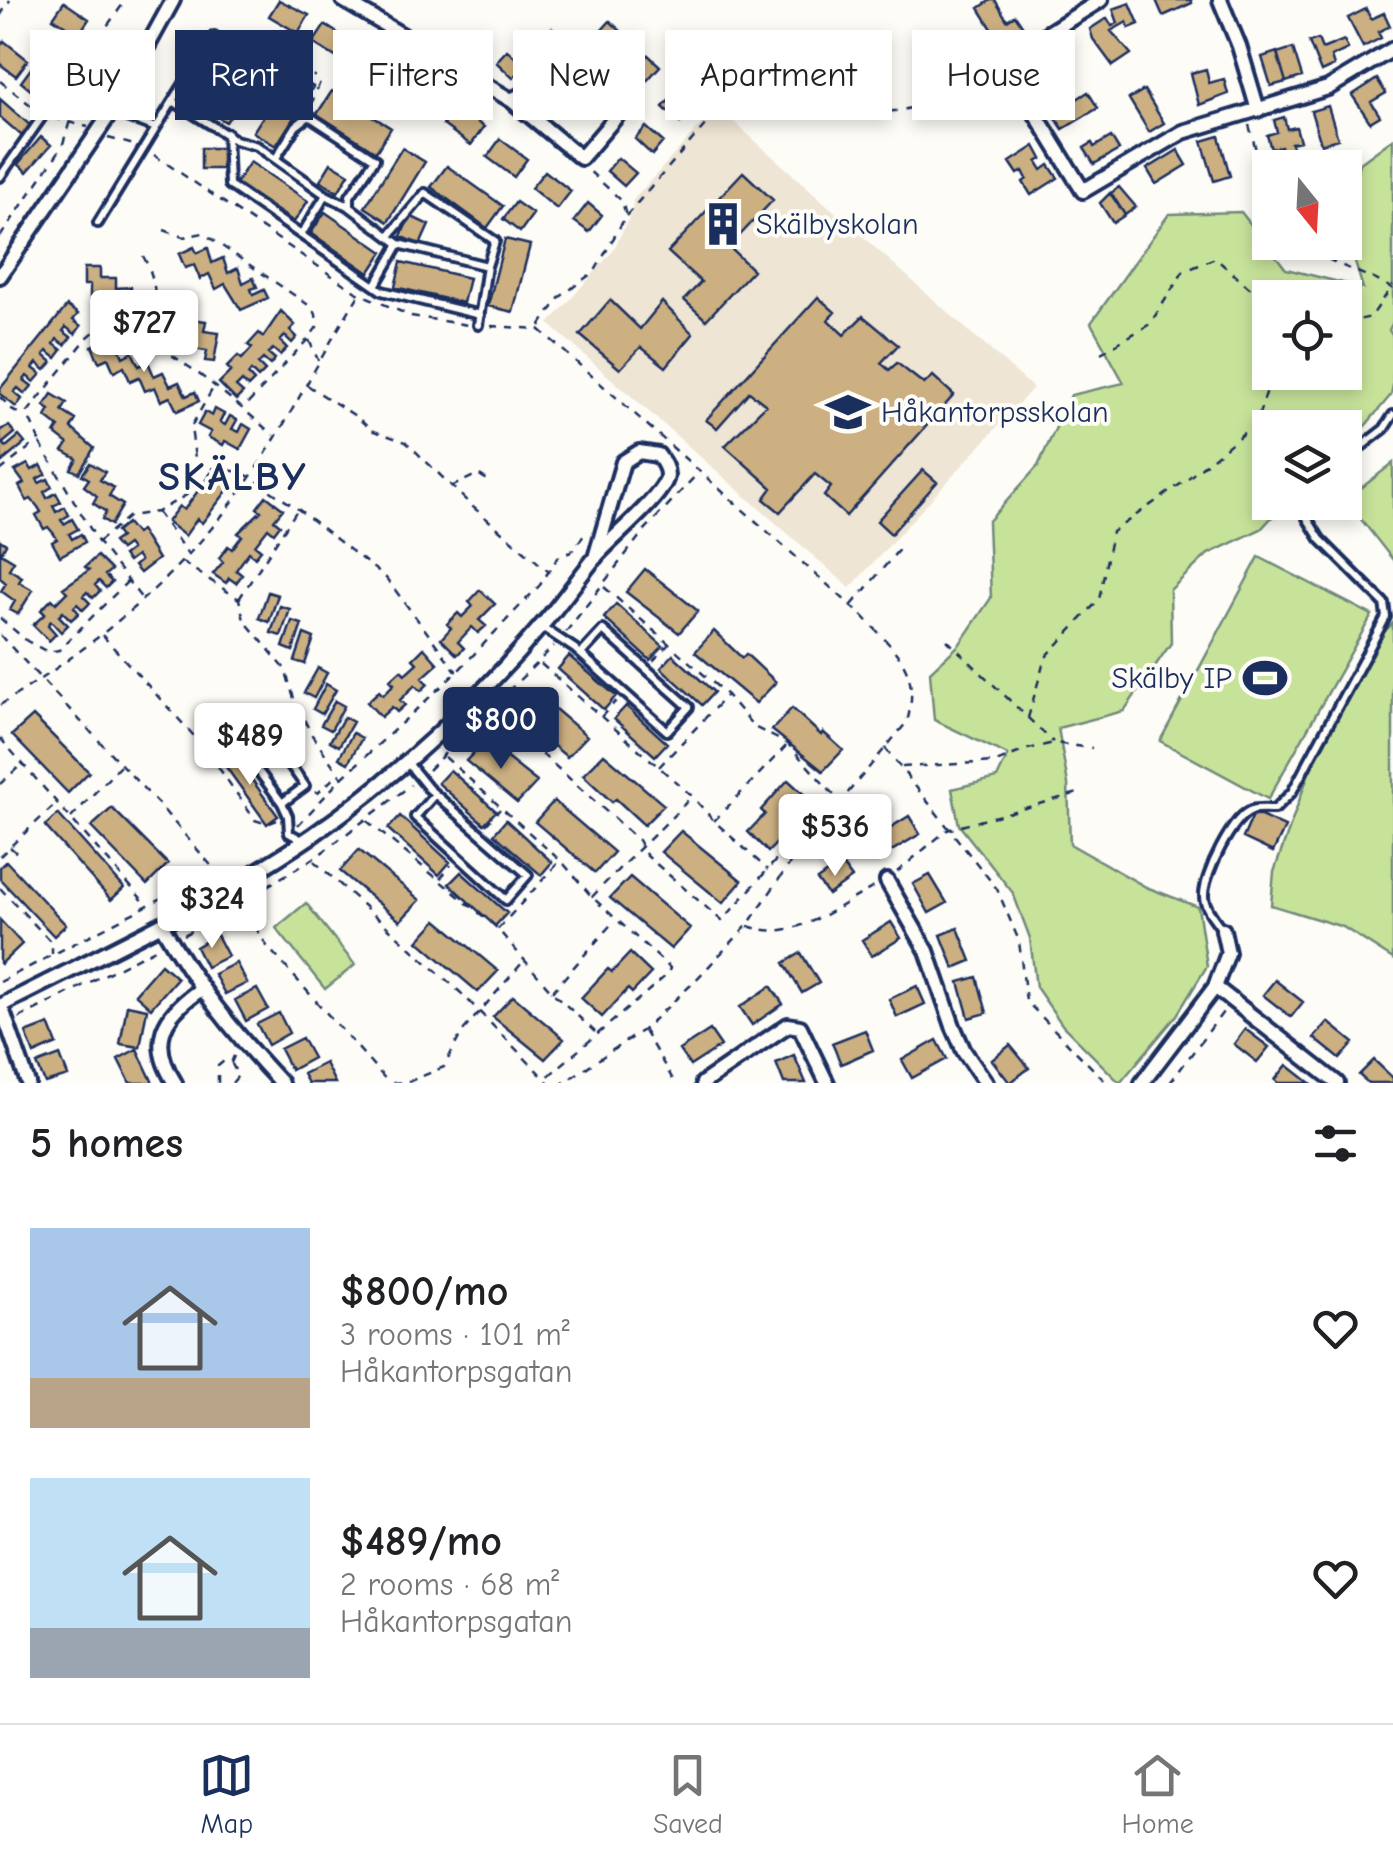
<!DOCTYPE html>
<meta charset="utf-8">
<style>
:root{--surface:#fff;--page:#f2f2f2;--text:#202124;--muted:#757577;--line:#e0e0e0;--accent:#1b2f5e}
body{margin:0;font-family:"Comic Neue",sans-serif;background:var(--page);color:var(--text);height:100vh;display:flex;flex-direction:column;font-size:38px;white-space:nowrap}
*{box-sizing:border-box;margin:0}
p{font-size:32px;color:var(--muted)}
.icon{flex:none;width:55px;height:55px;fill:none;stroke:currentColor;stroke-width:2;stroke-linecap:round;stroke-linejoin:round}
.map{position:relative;height:1083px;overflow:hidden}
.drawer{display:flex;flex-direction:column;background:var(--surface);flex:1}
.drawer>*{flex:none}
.hud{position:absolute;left:30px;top:30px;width:1335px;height:90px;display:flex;gap:20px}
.needle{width:65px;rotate:162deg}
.controls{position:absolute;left:1252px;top:150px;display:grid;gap:20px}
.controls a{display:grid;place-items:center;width:110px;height:110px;border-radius:0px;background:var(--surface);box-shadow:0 5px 15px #0003;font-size:50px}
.price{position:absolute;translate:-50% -85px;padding:0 22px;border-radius:10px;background:#fff;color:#222;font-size:32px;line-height:65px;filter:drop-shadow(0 2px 5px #0008)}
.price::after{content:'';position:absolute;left:50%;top:60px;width:30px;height:22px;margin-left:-15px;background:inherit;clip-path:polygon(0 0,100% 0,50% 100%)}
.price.selected{background:var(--accent);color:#fff}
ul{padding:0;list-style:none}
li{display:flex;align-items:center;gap:30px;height:250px;padding:0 30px}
li span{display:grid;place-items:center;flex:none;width:280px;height:200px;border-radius:0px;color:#555}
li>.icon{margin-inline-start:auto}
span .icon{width:120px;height:120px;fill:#fffc;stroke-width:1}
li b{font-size:42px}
h2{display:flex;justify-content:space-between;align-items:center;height:120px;padding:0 30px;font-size:42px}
.pill{padding:0 35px;border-radius:0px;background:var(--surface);box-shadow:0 5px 15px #0003;font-size:35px;line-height:90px}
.pill.selected{background:var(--accent);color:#fff}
.tabs{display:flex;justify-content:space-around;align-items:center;height:140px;border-top:2px solid var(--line);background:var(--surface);font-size:28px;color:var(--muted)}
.tabs a{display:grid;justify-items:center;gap:5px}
.tabs .selected{color:var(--accent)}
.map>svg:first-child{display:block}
</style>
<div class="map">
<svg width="1393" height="1083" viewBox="0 0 1393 1083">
<rect width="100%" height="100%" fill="#fdfcf7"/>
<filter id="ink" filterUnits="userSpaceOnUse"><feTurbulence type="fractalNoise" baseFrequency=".01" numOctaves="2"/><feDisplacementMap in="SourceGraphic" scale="20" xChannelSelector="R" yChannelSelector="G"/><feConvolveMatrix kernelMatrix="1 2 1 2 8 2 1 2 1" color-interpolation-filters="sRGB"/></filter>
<g filter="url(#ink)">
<path fill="#eee5d4" d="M717 107 1033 388 850 588 549 324 613 251 632 211 633 200Z"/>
<path fill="#c7e39a" stroke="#71897c" stroke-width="2.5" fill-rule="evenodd" d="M1393 139V322L1389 330 1393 337V385L1391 395 1345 450V428H1270V502L1285 503 1261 529 1208 554 1170 590 1171 643 1124 711 1058 728 1068 784 1070 844 1146 887 1198 907 1207 966 1177 1015 1120 1083 1063 1026 1036 987 1030 938 1013 893 959 825 952 789 997 778 1008 755 934 720 930 672 959 645 991 598 988 522 1038 466 1071 395 1124 383 1091 323 1169 214 1241 212 1286 269 1363 288 1347 237 1359 164ZM1270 298H1345V372H1270Z
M1393 463V560L1346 500Z
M1259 557 1372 615 1268 799 1160 741Z
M1393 623V959L1343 927 1271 905 1274 872 1311 767 1368 648Z
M306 903 355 965 325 989 276 928Z"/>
<path fill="#ccb082" stroke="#1b2f5e" stroke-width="2.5" d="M279 0 309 15 298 33 269 16Z
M991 0H995L1007 20 1015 15 1024 28 1000 42 979 8Z
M1156 0H1191L1192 3 1163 16Z
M64 2 89 19 79 34 53 18Z
M1130 3 1139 24 1129 28 1127 22 1111 31 1131 54 1113 66 1093 39 1090 29 1107 18 1112 26 1118 23 1113 9Z
M1366 9 1371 19 1384 13 1390 26 1378 32 1381 38 1363 47 1348 18Z
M610 21 623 33 608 51 594 39Z
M325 25 353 43 342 61 313 43Z
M552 28 570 44 558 57 540 41Z
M1318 39 1322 49 1344 40 1348 49 1331 57 1334 66 1321 72 1309 42Z
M4 41 28 60 16 76 0 64V46Z
M958 41 969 59 955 71 953 68 945 73 930 50 938 45 941 51Z
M1293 48 1302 77 1286 82 1277 53Z
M507 50 525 66 513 78 496 62Z
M1277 52 1286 82 1271 86 1262 57Z
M369 53 385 63 373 81 357 71Z
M647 54 660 66 644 84 631 72Z
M32 67 57 87 45 102 21 82Z
M1206 69 1209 83 1224 79 1228 94 1199 105 1191 73Z
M291 73 313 87 276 146 253 132Z
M1377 79 1386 93 1371 102 1380 116 1370 122 1352 95Z
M1144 90 1164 123 1149 132 1129 99Z
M332 91 391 128 376 152 317 114Z
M1088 92 1098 108 1063 129 1053 114Z
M211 94 235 109 226 122 203 108Z
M675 94 692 110 680 123 663 107Z
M0 99 31 126 22 136 0 117Z
M1328 106 1338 139 1321 144 1311 111Z
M456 107 484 127 471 145 443 125Z
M1284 117 1287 129 1296 127 1300 141 1291 143 1295 156 1305 153 1309 166 1276 168 1274 161 1285 158 1281 146 1271 149 1267 135 1277 132 1274 120Z
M646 127 663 142 652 155 635 139Z
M1219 136 1230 176 1214 181 1202 141Z
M41 137 51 145 27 172 18 164Z
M1111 137 1119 150 1094 164 1084 148 1092 143 1094 147Z
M500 139 527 159 514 177 487 157Z
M1035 146 1042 159 1037 162 1042 170 1049 165 1058 178 1031 195 1023 182 1027 179 1023 171 1018 174 1010 162Z
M201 148H222V169H201Z
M402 148 425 162 388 222 365 207Z
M1178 150 1187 165 1156 184 1147 169Z
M618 158 636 173 624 186 607 171Z
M250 162 308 201 294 222 236 183Z
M331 163 349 174 338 192 320 181Z
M447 166 503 206 487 228 431 187Z
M545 171 571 191 557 209 531 188Z
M743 172 773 200 729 247 753 270 706 320 684 300 701 282 668 252Z
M1119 187 1136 207 1125 215 1111 193Z
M1110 193 1125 215 1113 223 1100 203Z
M516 202 533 214 520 232 503 219Z
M588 203 602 215 589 232 574 221Z
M325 212 383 252 369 273 311 233Z
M410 216 429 225 420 245 401 236Z
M505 239 530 245 513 312 488 306Z
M194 247 197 253 208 248 212 263 223 258 228 273 238 268 243 283 253 278 257 287 251 289 253 295 264 290 268 298 241 310 225 284 216 289 209 274 200 279 194 265 185 268 179 254Z
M401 262 469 278 463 303 395 287Z
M84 268H100V278H116V288L131 287V297H147L148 325H138V314L122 316V304L106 306V295L90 297V285H84Z
M166 294 180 296 179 307 193 309 192 319 206 321 204 331 219 333 214 362 205 361 207 351 192 349 194 339 180 337 181 327 167 324 169 315 163 314Z
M818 297 835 312 828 320 844 335 863 316 898 345 881 363 889 370 897 363 924 384 933 376 954 395 846 516 824 496 831 487 815 474 780 512 764 499 772 488 725 446 766 405 749 392 717 428 706 420Z
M610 300 640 329 662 302 693 334 666 367 641 347 620 369 580 335Z
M67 306 78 314 73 320 81 326 75 334 66 327 63 331 71 337 65 345 57 339 54 344 62 350 56 358 47 351 44 355 52 362 45 370 37 363 33 368 41 374 34 382 27 376 24 380 32 386 25 394 18 388 14 392 22 399 16 407 0 394V389Z
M281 311 295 325 290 330 297 337 292 343 285 336 280 341 287 348 280 355 273 349 268 353 275 359 270 365 263 359 258 364 265 371 258 378 251 371 248 375 254 381 248 387 242 381 236 387 243 393 236 400 219 383 231 371 227 367 238 356 242 359 252 348 248 345 259 333 263 337Z
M105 340 108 347 117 343 123 357 132 352 139 366 148 362 154 376 163 372 170 386 179 382 186 396 195 392 199 401 177 411 170 397 161 401 155 387 145 391 139 377 130 381 124 367 114 372 108 358 99 362 92 346Z
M52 394 67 403 62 411 76 420 71 428 94 448 79 473 71 469 77 459 63 451 68 444 55 434 59 427 46 417 50 410 44 406Z
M215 409 224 414 220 422 225 425 230 416 237 420 232 429 239 432 243 424 251 429 240 449 225 441 223 445 208 437 211 432 198 425 205 412 212 416Z
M9 426 15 433 3 443 6 447 19 436 25 443 2 462 0 430Z
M90 463 105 472 100 480 114 488 109 496 123 505 111 525 102 519 106 512 93 503 97 496 84 486 89 479 82 475Z
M28 464 32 470 41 465 46 474 37 479 39 483 48 479 52 487 44 492 47 498 56 493 61 502 53 506 56 512 65 507 69 515 61 520 64 524 72 519 78 529 69 534 72 539 81 534 85 542 60 556 52 542 57 539 54 534 48 527 44 529 36 515 41 512 38 507 31 499 27 501 19 486 24 483 15 471Z
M923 470 937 482 891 534 877 521Z
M211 473 230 487 202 523 197 519 185 536 167 522 179 506 184 510Z
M266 496 283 509 274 520 280 525 274 533 268 528 255 545 261 550 255 557 249 552 236 570 242 575 236 583 229 578 226 583 213 574 223 562 219 558 228 546 232 549 242 536 238 533 261 511 257 508Z
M127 523 136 534 140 530 158 559 140 573 134 566 140 561 136 556 128 562 123 556 131 550 127 545 120 550 113 542 120 537 116 532Z
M0 540 6 544 1 553 14 561 9 569 22 577 19 582 33 590 18 614 10 610 15 601 1 591 6 583 0 578Z
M97 556 111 570 105 575 112 582 106 588 99 581 95 585 100 591 93 598 87 592 83 596 90 603 83 610 77 604 74 607 79 613 71 620 63 612 59 616 68 625 61 632 51 621 48 625 56 634 49 641 33 625 45 614 41 610 52 599 56 603 67 592 63 588 89 570 85 567Z
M645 569 698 611 679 633 626 592Z
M480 590 495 604 479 620 486 626 478 633 472 627 458 642 464 648 457 655 441 639 451 628 447 624 458 613 462 617 473 606 469 602Z
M268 592 278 595 269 622 259 618Z
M616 604 663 646 650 660 604 618Z
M280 606 290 609 281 636 271 633Z
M292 621 302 624 293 651 283 647Z
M714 631 742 658 746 654 776 682 756 703 695 652Z
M304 634 314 638 305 664 295 661Z
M424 648 438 664 422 678 428 684 421 691 415 685 400 700 405 705 397 712 392 707 381 717 367 702 379 691 383 695 394 684 390 680 401 670 405 674 417 663 413 659Z
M673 655 714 692 702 705 661 668Z
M569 656 616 696 604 710 558 669Z
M318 668 327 673 314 698 304 693Z
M326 684 336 690 322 714 313 709Z
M535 692 587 736 567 757 515 714Z
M335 701 344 706 331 730 321 725Z
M626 706 667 743 655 756 614 719Z
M792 708 821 735 823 732 843 750 823 771 772 730Z
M33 716 89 772 68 793 12 735Z
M344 717 353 722 339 746 330 741Z
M353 733 362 738 348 763 339 758Z
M485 741 537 782 517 803 466 761Z
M232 752 278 816 267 824 221 760Z
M604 754 664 805 644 825 616 799 612 802 583 775Z
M450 770 496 811 484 824 438 783Z
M788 780 809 799 782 827 787 832 768 852 748 832 765 814 761 810Z
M554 801 614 852 595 873 535 822Z
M112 808 168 864 147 885 91 827Z
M1254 813 1285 827 1273 852 1243 838Z
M58 814 124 888 111 900 45 826Z
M400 816 450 862 439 875 388 829Z
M909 816 920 834 888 853 877 836Z
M506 820 552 862 541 875 494 834Z
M681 831 742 881 723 903 661 852Z
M359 850 420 900 400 921 340 871Z
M6 861 66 925 54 936 0 879V867Z
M841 863 852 878 828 895 817 880Z
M461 872 507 913 495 926 449 884Z
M930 875 947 903 929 913 913 884Z
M630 877 690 928 671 949 610 898Z
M0 920 22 944 1 964 0 963Z
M437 920 498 971 478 992 418 941Z
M891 922 901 938 872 956 862 940Z
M958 928 971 961 954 968 941 935Z
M217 935 228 956 206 967 196 947Z
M630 953 651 973 632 993 628 989 602 1017 581 998 608 969 612 972Z
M801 953 819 983 802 993 784 963Z
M236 963 247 983 225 994 214 974Z
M161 964 177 978 151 1008 135 994Z
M977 977 987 1013 969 1018 959 982Z
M1275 980 1303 1002 1291 1017 1263 995Z
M771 986 783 1004 752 1025 740 1007Z
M917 986 925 1004 897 1017 889 999Z
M257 989 268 1009 246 1021 235 1000Z
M513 996 564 1039 545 1059 493 1017Z
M127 1005 147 1009 140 1047 120 1044Z
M279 1013 289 1033 268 1045 257 1024Z
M1328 1022 1354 1043 1340 1059 1314 1038Z
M49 1024 57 1044 34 1054 26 1033Z
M1245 1029 1269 1047 1257 1062 1234 1044Z
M710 1030 721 1046 690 1066 679 1050Z
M865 1030 873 1050 841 1064 832 1043Z
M302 1038 313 1058 291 1070 280 1049Z
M937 1040 947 1059 912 1078 902 1060Z
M1010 1045 1029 1068 1010 1083 992 1060Z
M137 1049 153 1083H130L118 1059Z
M60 1055 68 1076 45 1083 37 1064Z
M794 1055 806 1083H784L776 1063Z
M1374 1060 1393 1078V1083H1368L1359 1075Z
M325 1063 335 1083H308L303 1074Z
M1287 1065 1310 1083H1279L1275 1080Z"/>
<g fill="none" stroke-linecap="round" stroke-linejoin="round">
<g stroke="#1b2f5e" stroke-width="14">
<path id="service" d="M173 101 235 140 257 146 326 195 350 207 399 244 487 266 495 241 425 193 389 236
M113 112 156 128 214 36
M227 133 229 185 382 291 480 315
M276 158 296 126 309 116 375 159 350 196V207
M0 177 44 114
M98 223 156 128
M301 235 326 195
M375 286 399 244
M478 325 487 266
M1345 459 1384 429 1393 415
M542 627 575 649 667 731 689 707 603 630 581 654
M407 762 428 788 528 875 506 900 415 817 435 794
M282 803 305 786 260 722 247 720 240 724 236 741 282 803 288 816 289 833 302 840
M1222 930C1216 920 1204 908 1204 896 1203 877 1233 815 1252 810 1258 808 1268 809 1275 809L1292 792 1386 617 1384 603 1320 539 1307 518 1306 502"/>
</g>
<g stroke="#1b2f5e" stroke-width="20">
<path id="minor" d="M343 0 511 100 581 158 632 98 599 67 581 66 511 100
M1101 0 1003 61 1083 191 1183 132 1328 88 1393 49
M1220 0 1239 46 1258 110
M0 276 112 111 173 0
M887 881 927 951 953 1026 964 1051 986 1083
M161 924C197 986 232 1031 281 1083
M1215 987 1337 1083
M0 1006C105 952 215 902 313 835 396 777 476 703 542 625 562 602 579 577 598 554 612 538 667 493 667 475 667 467 662 461 658 455L639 452 623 462 595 558
M1 1006 28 1083
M175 1083C148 1042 163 1015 200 990
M703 1083 788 1025 800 1027 827 1083
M1142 1083 1215 987 1228 953 1223 930"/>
</g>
<path stroke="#1b2f5e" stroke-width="2.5" stroke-dasharray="8 8" stroke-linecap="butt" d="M0 16 10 0
M0 81 37 110
M311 105 320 82 313 75
M53 118 88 127
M1249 125 1270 200
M108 138 134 145
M154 155 356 292 411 316 468 325
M626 216 726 101C787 66 835 116 894 111 929 108 962 82 992 64
M164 230 183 237 203 233 307 304 316 314 317 327 309 338 243 409
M0 237 62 147 88 61 102 33 126 0
M1301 242C1329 265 1363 271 1393 289
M143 256C159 284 157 308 148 338
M1345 323 1371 317 1393 285
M491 326 539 329 865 618C898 654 921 671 907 722L795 856 747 926 692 984 643 1030 563 1083
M540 326 560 297 595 271 626 216 622 201 586 168
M309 340 318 360
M1101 353 1150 324 1183 272 1215 258 1252 290 1270 319
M307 385 357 417 371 430 406 442 473 507 548 571
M0 397 15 412 25 413
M40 443 98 542 142 599
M196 466 241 472 250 477 298 509 386 578 457 672
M0 471 39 440 27 413 88 337 101 326C146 324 238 404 273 435
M451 487 478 474 489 481
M157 512 188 554
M98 542 129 516 157 512 188 494 197 474 191 427 213 388
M182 562 239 599 244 620 285 669 295 702 312 735 342 778
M604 587 727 695 754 727 788 744 840 802
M239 599 297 510
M852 605 901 547
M0 618 27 641 48 652 59 650 128 581
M566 632 643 532 698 473
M0 635 160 806 221 877
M102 635 205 748 255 820 267 824 280 819
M947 640 1053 742
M653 661 668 645
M541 664 692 796 714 821 768 870
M0 705C93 648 181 576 244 486 287 426 319 357 359 295
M494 711 638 840 646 855 722 921 786 849 828 791
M601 717 616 701
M1028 718 1045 658 1099 600 1112 532 1182 483 1256 423 1273 372
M0 738 146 904
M207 746 229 732
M885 748 997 889 1019 941 1026 1001 1107 1083
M445 757 564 864 592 897 670 968 668 974 546 1078
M659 767 726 696
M902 767 996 762 1028 749 1054 743 1092 748
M428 770 554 646
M0 784 22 764
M315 791 318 793 338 774
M71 818 120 766
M367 821 495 926 552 992 595 1032
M714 821 787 745
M298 825 342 778 457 672 540 585 558 557 571 552 588 530
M486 825 500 809
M10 847 20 856
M0 856 57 803
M314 861 461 993 549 1083
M897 872 947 830 1078 793
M440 879 451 865
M0 888 52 943V954
M592 897C624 862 658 833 691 797
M238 899 267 946 389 1083
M748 926C795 943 835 907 874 887
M498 929 559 862
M184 935 316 857 411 785
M0 982 216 870 226 873
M552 992 615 920
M19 1018 159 947
M644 1031 675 1083
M218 1083V1066L224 1061 231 1063 236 1051
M232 1083 238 1076 232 1064
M392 1083 408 1082 444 1067 462 1032 523 962
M1170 1083 1223 1012"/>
<use href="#service" stroke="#fdfcf7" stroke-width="6"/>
<use href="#minor" stroke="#fdfcf7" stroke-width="12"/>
</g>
</g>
<defs>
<g id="building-bare" transform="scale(3.45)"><path d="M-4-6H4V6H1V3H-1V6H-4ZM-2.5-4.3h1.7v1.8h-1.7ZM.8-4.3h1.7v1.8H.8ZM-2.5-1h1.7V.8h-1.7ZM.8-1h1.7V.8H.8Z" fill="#1b2f5e" stroke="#fdfcf7" stroke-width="2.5" paint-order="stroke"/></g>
<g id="school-bare" transform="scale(3.45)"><path d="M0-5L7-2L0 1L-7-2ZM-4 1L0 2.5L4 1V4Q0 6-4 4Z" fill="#1b2f5e" stroke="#fdfcf7" stroke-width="2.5" paint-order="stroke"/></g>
<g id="stadium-bare" transform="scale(3.45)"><path d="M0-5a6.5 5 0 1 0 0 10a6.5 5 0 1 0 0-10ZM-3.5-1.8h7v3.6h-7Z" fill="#1b2f5e" stroke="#fdfcf7" stroke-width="2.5" paint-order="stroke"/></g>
</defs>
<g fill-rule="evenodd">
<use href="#building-bare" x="723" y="224"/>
<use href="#school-bare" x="848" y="412"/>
<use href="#stadium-bare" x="1265" y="678"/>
</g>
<g text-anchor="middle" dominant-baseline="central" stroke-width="8" stroke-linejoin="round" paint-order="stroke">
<g font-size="30" fill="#1b2f5e" stroke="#fdfcf7" text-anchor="start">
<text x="756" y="224">Skälbyskolan</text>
<text x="881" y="412">Håkantorpsskolan</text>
<text x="1232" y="678" text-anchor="end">Skälby IP</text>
</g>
<g font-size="40" font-weight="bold" letter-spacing="2.5" fill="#1b2f5e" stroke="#fdfcf7">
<text x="233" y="477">SKÄLBY</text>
</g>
</g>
</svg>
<div class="controls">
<a><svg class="needle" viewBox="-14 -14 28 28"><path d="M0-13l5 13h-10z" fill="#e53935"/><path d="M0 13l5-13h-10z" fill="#757577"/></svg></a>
<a><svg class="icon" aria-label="locate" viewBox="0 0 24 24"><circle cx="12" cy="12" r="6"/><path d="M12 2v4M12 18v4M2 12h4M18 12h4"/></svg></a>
<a><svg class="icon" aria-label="layers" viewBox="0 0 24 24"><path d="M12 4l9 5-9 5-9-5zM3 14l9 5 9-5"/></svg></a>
</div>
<b class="price" style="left:144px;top:375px">$727</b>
<b class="price selected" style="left:501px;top:772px">$800</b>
<b class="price" style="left:250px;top:788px">$489</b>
<b class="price" style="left:835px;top:879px">$536</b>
<b class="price" style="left:212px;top:951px">$324</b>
<div class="hud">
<a class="pill">Buy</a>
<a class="pill selected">Rent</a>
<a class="pill">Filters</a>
<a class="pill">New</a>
<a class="pill">Apartment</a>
<a class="pill">House</a>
</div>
</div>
<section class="drawer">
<h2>5 homes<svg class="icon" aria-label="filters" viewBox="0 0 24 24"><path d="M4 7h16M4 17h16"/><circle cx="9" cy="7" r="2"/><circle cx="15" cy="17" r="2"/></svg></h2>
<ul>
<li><span style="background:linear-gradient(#a9c7e8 75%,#b9a48a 0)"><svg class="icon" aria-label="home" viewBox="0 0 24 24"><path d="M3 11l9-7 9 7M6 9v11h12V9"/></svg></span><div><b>$800/mo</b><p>3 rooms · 101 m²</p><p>Håkantorpsgatan</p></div><svg class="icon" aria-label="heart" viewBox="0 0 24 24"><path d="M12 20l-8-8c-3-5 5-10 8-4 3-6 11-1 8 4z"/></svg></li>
<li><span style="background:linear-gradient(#bfe0f5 75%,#9aa5b1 0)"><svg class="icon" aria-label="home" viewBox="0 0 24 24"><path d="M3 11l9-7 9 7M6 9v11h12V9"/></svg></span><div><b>$489/mo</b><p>2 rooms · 68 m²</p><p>Håkantorpsgatan</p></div><svg class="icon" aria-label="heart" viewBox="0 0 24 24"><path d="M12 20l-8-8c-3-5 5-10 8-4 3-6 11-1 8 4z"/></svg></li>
</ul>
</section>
<nav class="tabs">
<a class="selected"><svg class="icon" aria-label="map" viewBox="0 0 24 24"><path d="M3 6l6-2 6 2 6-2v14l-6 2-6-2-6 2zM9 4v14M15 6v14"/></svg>Map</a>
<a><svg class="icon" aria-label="saved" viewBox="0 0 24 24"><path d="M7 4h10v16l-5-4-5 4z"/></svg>Saved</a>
<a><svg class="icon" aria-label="home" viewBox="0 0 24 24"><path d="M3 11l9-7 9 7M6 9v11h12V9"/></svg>Home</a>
</nav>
